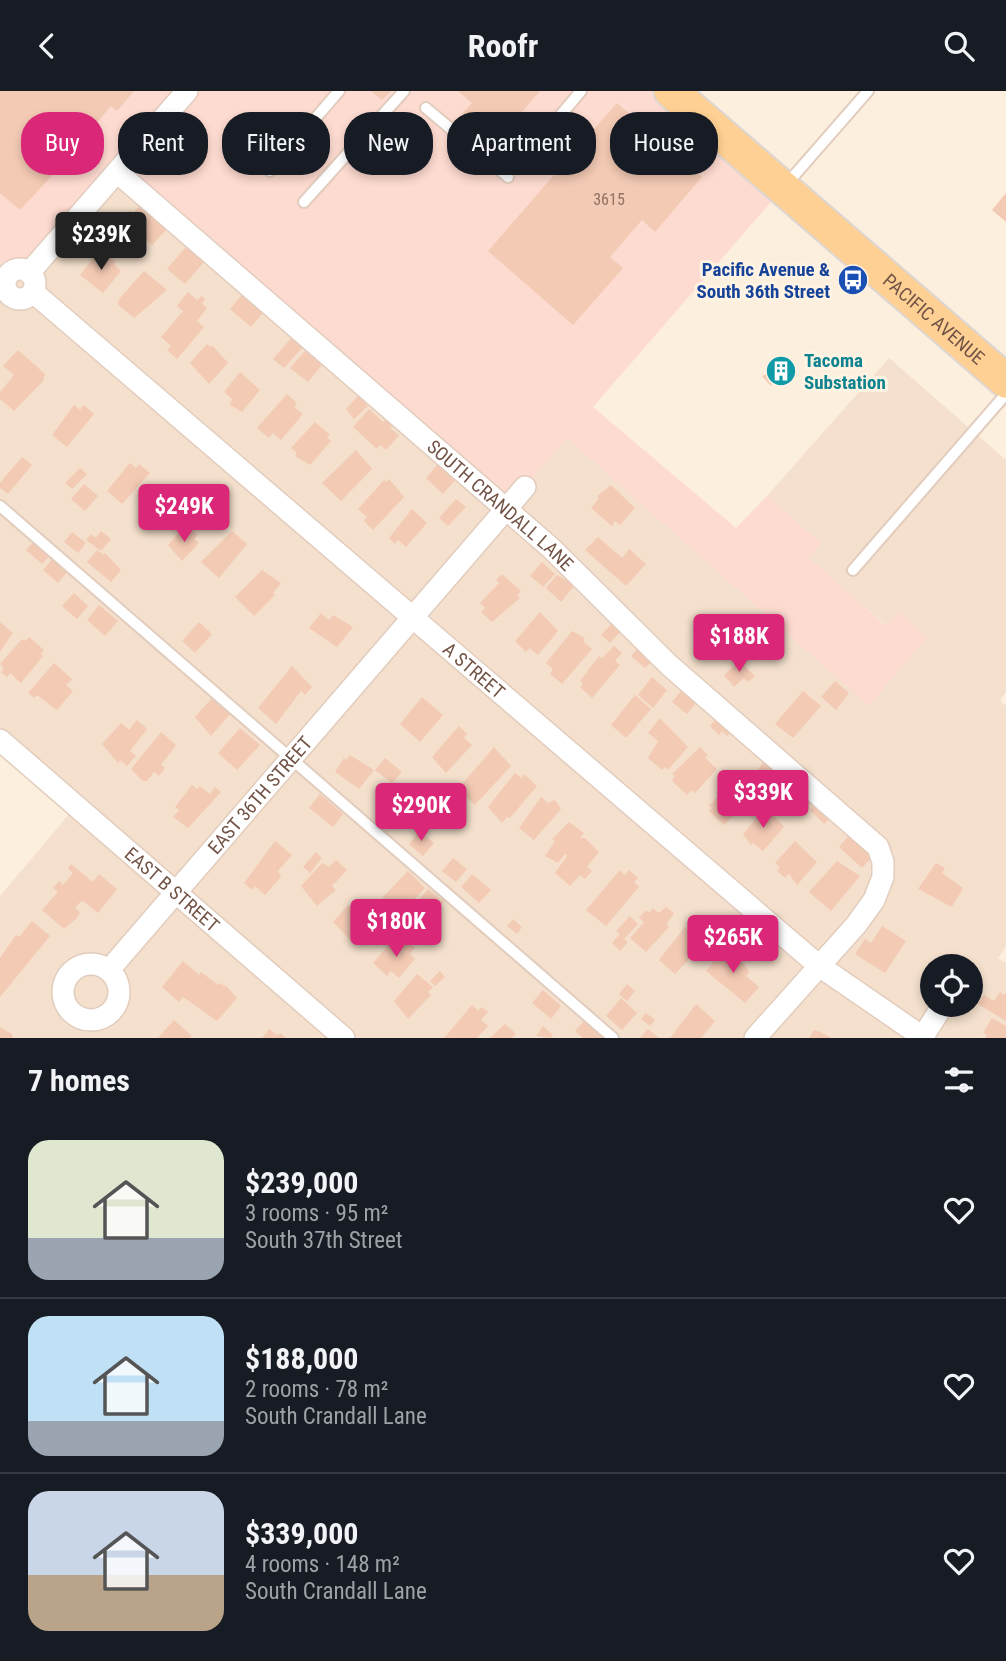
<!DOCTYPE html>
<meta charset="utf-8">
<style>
:root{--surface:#171b24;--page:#242831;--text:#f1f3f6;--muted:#9ea1a6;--line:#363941;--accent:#db2777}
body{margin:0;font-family:"Roboto Condensed",sans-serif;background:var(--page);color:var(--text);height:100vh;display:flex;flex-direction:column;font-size:26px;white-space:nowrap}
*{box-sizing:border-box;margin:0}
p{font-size:23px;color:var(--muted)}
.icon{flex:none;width:38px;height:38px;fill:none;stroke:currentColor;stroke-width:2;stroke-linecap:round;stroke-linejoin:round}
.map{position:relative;height:947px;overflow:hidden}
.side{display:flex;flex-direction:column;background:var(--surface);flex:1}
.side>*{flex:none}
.hud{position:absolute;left:21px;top:21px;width:964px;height:63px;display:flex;gap:14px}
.buttons{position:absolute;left:920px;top:863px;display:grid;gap:14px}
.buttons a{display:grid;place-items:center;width:63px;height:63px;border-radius:50%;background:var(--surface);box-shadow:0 4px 10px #0003;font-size:35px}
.price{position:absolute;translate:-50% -60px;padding:0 16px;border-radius:7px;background:var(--accent);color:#fff;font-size:23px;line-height:46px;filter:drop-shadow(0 2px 4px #0008)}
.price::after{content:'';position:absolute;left:50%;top:42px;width:21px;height:16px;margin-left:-10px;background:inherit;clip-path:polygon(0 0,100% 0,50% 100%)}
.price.on{background:#222;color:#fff}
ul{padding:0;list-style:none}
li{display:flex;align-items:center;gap:21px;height:175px;padding:0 28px}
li+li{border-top:2px solid var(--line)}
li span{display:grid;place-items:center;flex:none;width:196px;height:140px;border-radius:21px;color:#555}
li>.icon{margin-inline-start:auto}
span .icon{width:84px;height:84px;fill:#fffc;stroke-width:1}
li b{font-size:30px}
h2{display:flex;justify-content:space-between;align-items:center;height:84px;padding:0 28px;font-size:30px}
.tag{padding:0 24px;border-radius:28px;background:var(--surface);box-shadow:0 4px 10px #0003;font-size:24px;line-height:63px}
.tag.on{background:var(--accent);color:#fff}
header{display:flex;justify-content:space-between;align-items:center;height:91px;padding:0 28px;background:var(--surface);font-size:32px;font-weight:700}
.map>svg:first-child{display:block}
</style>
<header><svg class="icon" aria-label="back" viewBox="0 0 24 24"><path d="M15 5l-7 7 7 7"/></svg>Roofr<svg class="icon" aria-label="search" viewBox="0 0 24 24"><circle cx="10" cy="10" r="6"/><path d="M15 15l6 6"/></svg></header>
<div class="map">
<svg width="1006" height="947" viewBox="0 0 1006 947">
<rect width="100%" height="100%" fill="#fdefdd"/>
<path fill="#f4e0cc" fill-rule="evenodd" d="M117 81 567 347 869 614 887 535 808 467 821 452 767 405 889 267 1006 369V601L1000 609 1006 615V855L998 867 1006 872V947H0V805L76 715 0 649V172L22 191ZM933 875H971V914H933Z"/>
<path fill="#fedbd0" d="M0 0H671L783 97 593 316 736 437 767 405 821 452 809 467 886 535 899 521 927 546 869 615 567 347 505 418 116 81 22 191 0 172Z"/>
<path fill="#f3cab4" d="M0 0H134L117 20 111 15 62 74 20 119 0 102Z
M371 0H391L382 9Z
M458 0H540L488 60 455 31 472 12Z
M617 12 643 34 647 30 664 45 660 50 702 86 655 141 642 129 610 166 623 177 573 234 488 160Z
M1006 102V131L992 119Z
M142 112 168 137 152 154 140 143 123 161 106 144 130 119 133 122Z
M186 156 204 171 185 193 167 178Z
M99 160 116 171 114 173 121 180 103 202 80 184Z
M144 180 167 199 134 227 118 214 119 208Z
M188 201 197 209 202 205 205 208 202 212 207 217 197 230 204 236 177 268 167 259 171 255 161 246 183 220 177 215Z
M242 204 263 222 251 236 230 218Z
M292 246 303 256 284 277 273 268Z
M207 253 210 256 212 254 228 272 209 293 190 272Z
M18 259 45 283 43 290 14 320 0 308V301L14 284 3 275Z
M305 260 322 274 308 291 290 277Z
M782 266 794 276 784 286 778 281 771 295 762 285 771 281Z
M240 281 260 299 242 321 230 314 232 308 224 301Z
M287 303 297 312 294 316 303 323 281 349 273 342 269 347 257 337Z
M358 305 368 315 354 328 346 318Z
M74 314 80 319 84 314 94 323 67 356 52 344Z
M369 318 383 331 386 328 393 334 390 337 399 344 386 359 380 354 377 358 353 336Z
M315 331 330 344 327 346 331 350 310 374 295 365 297 362 291 357Z
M356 359 372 378 341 410 322 392Z
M22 366 32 374 8 403 0 397V392Z
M130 372 136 377 139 373 150 382 122 413 107 400Z
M439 372 456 388 443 403 426 387Z
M80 377 87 383 72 398 65 392Z
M389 388 404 406 373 439 364 430 367 426 358 418 384 389 386 391Z
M84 393 98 405 85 420 71 408Z
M611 394 635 417 620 434 615 430 612 435 591 417 599 407 597 405Z
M456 408 466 416 448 435 439 427Z
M412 418 427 432 406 456 398 449 395 453 389 447Z
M182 438 187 442 190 438 198 444 194 448 199 452 182 470 168 454Z
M101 440 111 448 101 460 86 449 91 443 96 447Z
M232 440 247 453 219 487 201 471Z
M72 441 86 452 78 462 64 451Z
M598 446 622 467 629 458 646 473 626 495 585 459Z
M34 450 50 464 42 473 26 459Z
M97 459 103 464 105 462 121 479 111 491 87 471Z
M53 467 69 479 58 492 43 479Z
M542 471 555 483 543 496 530 485Z
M262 479 281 492 273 502 275 504 254 525 235 506Z
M502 483 521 500 517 504 520 507 492 531 481 521 485 517 480 512 499 492 496 489Z
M557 484 575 494 561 511 546 497Z
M74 502 88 515 77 528 62 515Z
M99 514 118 530 105 545 87 529Z
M540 521 558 540 538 564 530 557 526 561 515 550Z
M321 522 329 529 333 524 353 536 337 556 309 537Z
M713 529 732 545 713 569 693 554Z
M0 531 13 542 0 561Z
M199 531 212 543 195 562 182 550Z
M613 531 622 539 610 552 601 544Z
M572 540 585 547 583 550 592 558 562 593 550 583 553 578 546 572Z
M29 546 44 559 41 563 43 565 21 592 10 582 7 586 1 581 4 578 0 573 22 548 25 550Z
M641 554 655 567 645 577 631 565Z
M614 555 622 562 615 570 620 574 592 607 580 596 583 593 580 590 599 565 602 567Z
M739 570 755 585 748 591 744 587 734 596 724 584Z
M54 572 72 588 66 594 73 600 57 619 37 604 34 607 28 602Z
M292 575 312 596 305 604 301 600 276 633 258 617Z
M652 586 667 599 653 617 638 604Z
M835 590 849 602 836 619 821 606Z
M685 595 700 607 687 623 672 611Z
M803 600 821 615 793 647 775 633Z
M635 604 651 618 626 647 611 634Z
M422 606 443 624 420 651 400 633Z
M212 607 230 623 211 645 195 626Z
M720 623 735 635 727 645 722 640 719 644 710 635Z
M660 627 688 656 668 679 665 676 662 679 648 667 658 650 648 642Z
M137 629 147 638 130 660 136 665 127 675 120 669 118 672 102 653 121 632 129 639Z
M459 635 467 643 464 647 472 654 446 682 432 666Z
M240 637 260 654 237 679 218 662Z
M161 641 176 654 161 674 165 677 159 685 154 681 147 690H143L131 678Z
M494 656 511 675 475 714 463 703 466 699 463 692Z
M700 656 708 664 705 667 717 678 695 702 692 699 687 704 672 690 675 685 672 683Z
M350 664 374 679 359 698 335 681 344 667 346 669Z
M385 667 402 681 392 692 375 679Z
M775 671 793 692 783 707 754 683 763 672 769 677Z
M515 682 521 687 524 683 537 695 510 727 507 726 502 732 488 716Z
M734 687 739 691 741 688 754 700V704L724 734 709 720 712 717 709 715Z
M192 694 197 698 200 695 210 703 215 696 221 701 188 737 173 726 179 719 175 716Z
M320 703 343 723 333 736 309 717Z
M541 706 548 712 555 709 561 718 534 749 519 737Z
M818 710 833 724 824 733 810 719Z
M763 719 771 725 772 723 784 736 763 760 753 752 751 754 743 743Z
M569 731 584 742 580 747H585L599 761 587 776 592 780 585 788 580 784 570 795 555 782 567 765 565 763 558 772 545 765 555 750 552 748Z
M419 740 434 752 423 765 409 753Z
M851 742 875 763 862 777 839 756Z
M275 750 292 764 278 780 281 786 265 804 255 795 252 799 244 792Z
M795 750 817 771 797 794 789 783 785 787 777 780 780 776 775 772Z
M316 761 322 767 310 782 303 776Z
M453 767 467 778 456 791 442 780Z
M336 769 347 779 332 795 336 799 317 815 301 795 322 772 329 776Z
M837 770 860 785 831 820 809 801Z
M936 772 945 777 942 782 963 797 952 816 918 798Z
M71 773 93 791 99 783 117 798 98 822 83 810 78 813 75 817 80 821 77 827 64 838 42 819 58 801 53 797 59 790 63 794 73 782 68 777Z
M620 779 625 784 629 779 638 787 634 791 639 796 606 835 586 819Z
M408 780 425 797 400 824 382 807Z
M472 783 491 799 479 812 461 796Z
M428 798 444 811 432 826 416 813Z
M348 814 372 835 356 855 333 831Z
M666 816 674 822 666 834 669 836 646 861 630 847 644 831 639 827 646 819 649 822 653 817 659 822Z
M630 825 638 833 624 848 628 851 620 860 612 852 620 843 616 840Z
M513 828 522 836 517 843 507 835Z
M32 830 50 845 0 906V867L16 844 19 846Z
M882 835 906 850 885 882 855 863 865 848 871 852Z
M685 836 693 844 696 840 707 849 675 883 659 869Z
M393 849 400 855 405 849 415 857 410 863 415 868 399 887 391 880 387 885 373 872Z
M724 857 745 874 749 881 746 885 759 896 745 912 706 880Z
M183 870 199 884 201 881 218 894 219 892 227 896 237 907 217 930 183 906 179 911 162 896Z
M440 880 445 886 435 895 430 890Z
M417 883 433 896 428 901 431 904 408 928 394 910Z
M627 893 635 900 627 910 619 903Z
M543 899 561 915 551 928 532 912Z
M1000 901 1004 904 1006 902V930L978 913 984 904 994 910Z
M621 907 637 922 622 939 606 925Z
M696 913 715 930 701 947H670Z
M472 914 478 920 481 916 488 921 481 929 488 935 477 947H444Z
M646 922 655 929 650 935 641 928Z
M992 927 1006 935V947H985L987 944 983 942Z
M586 928 606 947H583L575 940Z
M174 929 192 945 190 947H158Z
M505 933 516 943 512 947H490Z
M543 935 553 944 551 947 536 945Z
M0 936 12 943 13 947H0Z
M269 938 277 944 280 942 286 947H262Z
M648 938 659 947H640Z
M814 939 822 942 831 947H809Z"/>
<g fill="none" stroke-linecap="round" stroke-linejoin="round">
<g stroke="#e2ccbd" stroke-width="14">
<path id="lane" d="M426 17 508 86
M543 45 581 0
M270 80 339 0
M785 95 868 0
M304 111 404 0
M0 415 613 947
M853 479 1006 303"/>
</g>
<g stroke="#e2ccbd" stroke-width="24">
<g id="street">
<path id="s1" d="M117 81 551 457 669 574 878 756 883 771V786L874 809 856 834 755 947"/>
<circle cx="20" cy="193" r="15"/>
<path d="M29 182 187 0"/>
<path id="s2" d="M33 201 818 874 924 947"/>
<path id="s3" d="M0 649 344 947"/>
<circle cx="91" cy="901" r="28"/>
<path id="s4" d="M109 879 525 396"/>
<path d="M922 947 943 914"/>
</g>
</g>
<g stroke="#ddd6d3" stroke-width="37">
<g id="primary">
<path id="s5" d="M671 0 1006 290"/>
</g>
</g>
<use href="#lane" stroke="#fff" stroke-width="10"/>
<use href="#street" stroke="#fff" stroke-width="21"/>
<use href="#primary" stroke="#fed093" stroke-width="33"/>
</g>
<defs>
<g id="bus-disc" transform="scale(1.575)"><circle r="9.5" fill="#1a4fb4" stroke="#fff3e4"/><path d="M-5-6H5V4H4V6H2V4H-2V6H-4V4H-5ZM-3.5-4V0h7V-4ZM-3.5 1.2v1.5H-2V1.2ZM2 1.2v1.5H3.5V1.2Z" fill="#fff"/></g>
<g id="building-disc" transform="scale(1.575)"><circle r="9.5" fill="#0f9aa8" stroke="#fff3e4"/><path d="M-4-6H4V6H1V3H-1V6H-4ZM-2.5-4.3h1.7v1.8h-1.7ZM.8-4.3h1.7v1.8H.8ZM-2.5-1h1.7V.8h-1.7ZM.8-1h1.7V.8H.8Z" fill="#fff"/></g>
</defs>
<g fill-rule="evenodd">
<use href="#bus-disc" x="853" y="189"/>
<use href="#building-disc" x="781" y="280"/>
</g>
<g text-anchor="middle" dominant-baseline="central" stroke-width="6" stroke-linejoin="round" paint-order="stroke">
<g font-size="16" fill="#927162">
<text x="609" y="108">3615</text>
</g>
<g font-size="19" font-weight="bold" fill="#164399" stroke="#fff3e4" text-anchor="end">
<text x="830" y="178">Pacific Avenue &amp;<tspan x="830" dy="22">South 36th Street</tspan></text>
</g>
<g font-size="19" fill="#725346" stroke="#fff3e4">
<text stroke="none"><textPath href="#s5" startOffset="348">PACIFIC AVENUE</textPath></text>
<text stroke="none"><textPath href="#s1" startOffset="508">SOUTH CRANDALL LANE</textPath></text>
<text stroke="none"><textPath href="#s2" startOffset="581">A STREET</textPath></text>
<text stroke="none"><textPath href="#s4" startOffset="231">EAST 36TH STREET</textPath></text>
<text stroke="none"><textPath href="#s3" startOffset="228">EAST B STREET</textPath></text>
</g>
<g font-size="19" font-weight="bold" fill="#0d838f" stroke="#fff3e4" text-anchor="start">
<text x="804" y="269">Tacoma<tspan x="804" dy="22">Substation</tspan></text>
</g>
</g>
</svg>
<div class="buttons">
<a><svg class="icon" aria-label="locate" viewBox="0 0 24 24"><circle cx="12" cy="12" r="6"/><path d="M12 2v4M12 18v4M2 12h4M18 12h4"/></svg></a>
</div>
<b class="price on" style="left:101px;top:181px">$239K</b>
<b class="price" style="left:184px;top:453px">$249K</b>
<b class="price" style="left:739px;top:583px">$188K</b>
<b class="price" style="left:763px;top:739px">$339K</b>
<b class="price" style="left:421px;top:752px">$290K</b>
<b class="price" style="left:396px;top:868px">$180K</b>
<b class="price" style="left:733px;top:884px">$265K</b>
<div class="hud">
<a class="tag on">Buy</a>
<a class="tag">Rent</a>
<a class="tag">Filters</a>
<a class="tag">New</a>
<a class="tag">Apartment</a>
<a class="tag">House</a>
</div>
</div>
<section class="side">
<h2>7 homes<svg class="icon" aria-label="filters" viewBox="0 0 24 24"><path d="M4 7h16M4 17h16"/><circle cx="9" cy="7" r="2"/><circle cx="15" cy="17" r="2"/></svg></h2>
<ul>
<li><span style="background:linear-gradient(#dfe7d0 70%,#9aa5b1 0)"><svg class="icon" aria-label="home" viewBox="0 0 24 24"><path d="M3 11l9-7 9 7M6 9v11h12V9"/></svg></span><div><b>$239,000</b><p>3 rooms · 95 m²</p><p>South 37th Street</p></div><svg class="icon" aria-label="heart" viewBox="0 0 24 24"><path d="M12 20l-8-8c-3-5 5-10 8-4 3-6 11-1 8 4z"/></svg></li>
<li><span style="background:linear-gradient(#bfe0f5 75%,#9aa5b1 0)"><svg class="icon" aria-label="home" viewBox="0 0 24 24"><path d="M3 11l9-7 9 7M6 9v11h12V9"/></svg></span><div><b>$188,000</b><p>2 rooms · 78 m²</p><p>South Crandall Lane</p></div><svg class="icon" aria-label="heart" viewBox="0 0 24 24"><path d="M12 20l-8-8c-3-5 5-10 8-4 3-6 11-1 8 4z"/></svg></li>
<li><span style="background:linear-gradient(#c9d6e8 60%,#b9a48a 0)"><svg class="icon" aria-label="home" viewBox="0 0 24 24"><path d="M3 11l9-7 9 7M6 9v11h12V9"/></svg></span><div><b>$339,000</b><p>4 rooms · 148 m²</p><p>South Crandall Lane</p></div><svg class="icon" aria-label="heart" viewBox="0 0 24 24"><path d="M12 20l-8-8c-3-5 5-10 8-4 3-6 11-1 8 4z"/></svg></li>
</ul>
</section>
